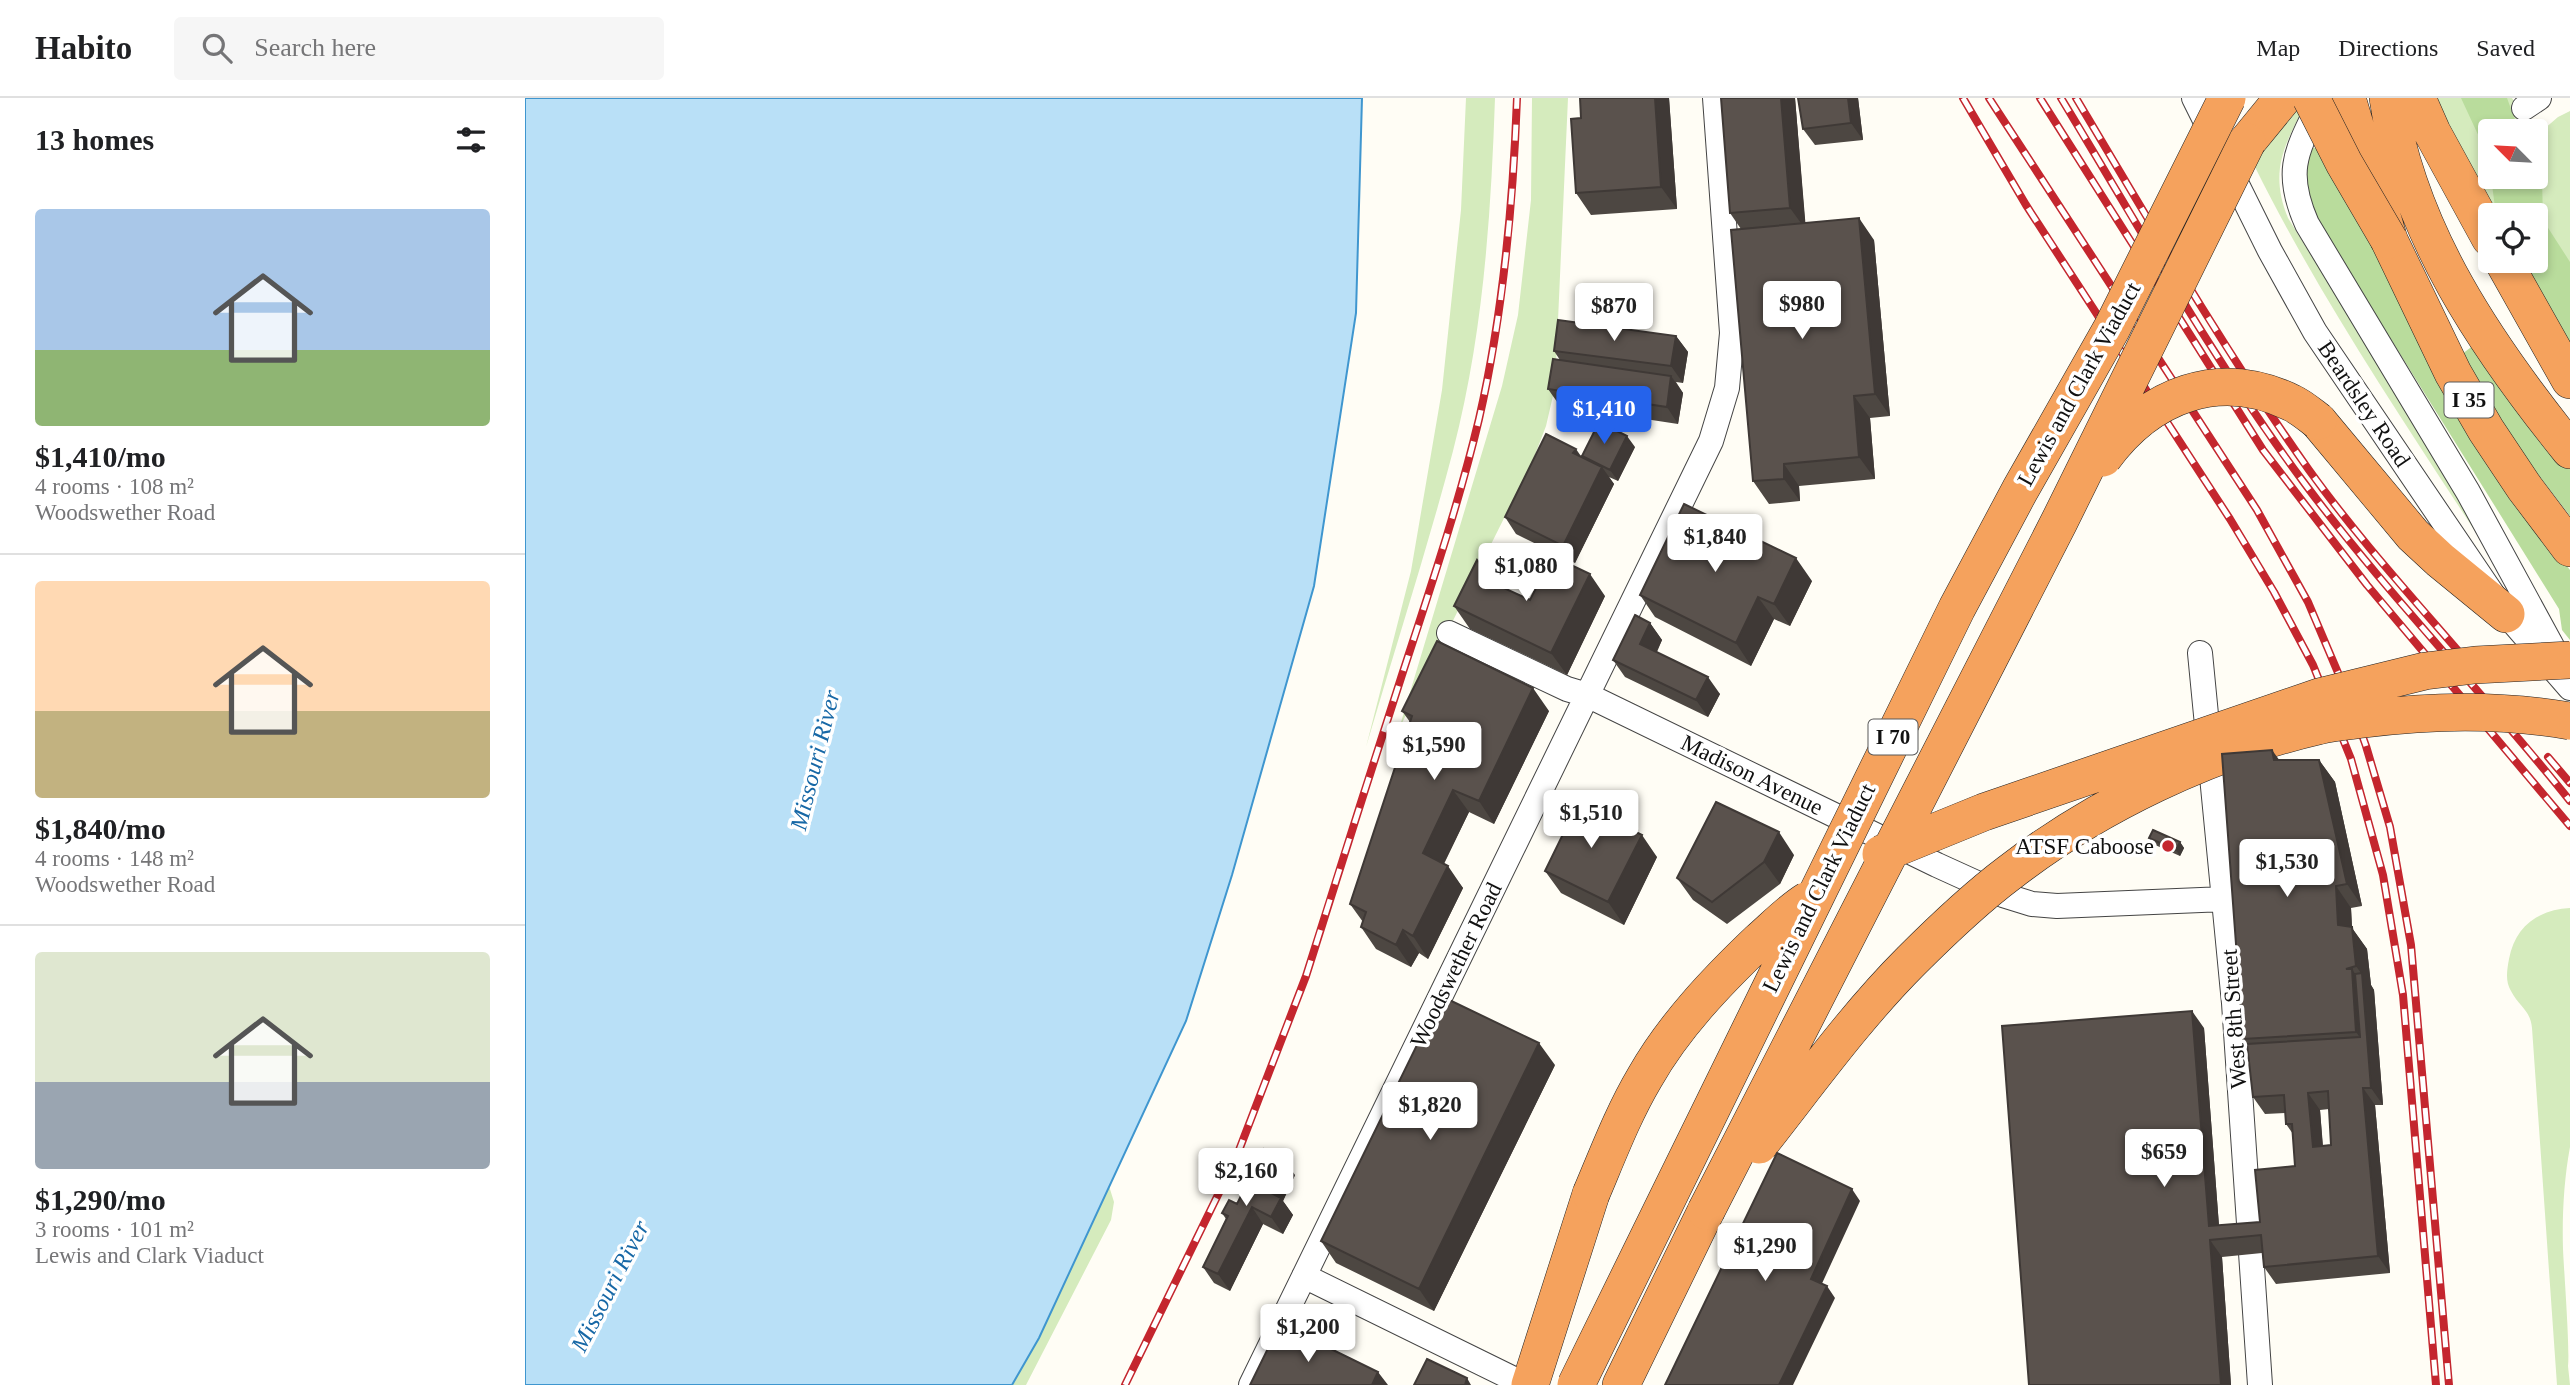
<!DOCTYPE html>
<meta charset="utf-8">
<style>
:root{--surface:#fff;--page:#f6f6f6;--text:#202124;--muted:#757577;--line:#e0e0e0;--accent:#2563eb}
body{margin:0;font-family:"Times New Roman",serif;background:var(--page);color:var(--text);height:100vh;display:flex;flex-direction:column;font-size:26px;white-space:nowrap}
*{box-sizing:border-box;margin:0}
p{font-size:23px;color:var(--muted)}
.icon{flex:none;width:38px;height:38px;fill:none;stroke:currentColor;stroke-width:2;stroke-linecap:round;stroke-linejoin:round}
.map{position:relative;flex:1;overflow:hidden}
.sheet{display:flex;flex-direction:column;background:var(--surface);width:525px}
.sheet>*{flex:none}
.needle{width:46px;rotate:294deg}
.buttons{position:absolute;left:1953px;top:21px;display:grid;gap:14px}
.buttons a{display:grid;place-items:center;width:70px;height:70px;border-radius:7px;background:var(--surface);box-shadow:0 4px 10px #0003;font-size:35px}
.price{position:absolute;translate:-50% -60px;padding:0 16px;border-radius:7px;background:#fff;color:#222;font-size:23px;line-height:46px;filter:drop-shadow(0 2px 4px #0008)}
.price::after{content:'';position:absolute;left:50%;top:42px;width:21px;height:16px;margin-left:-10px;background:inherit;clip-path:polygon(0 0,100% 0,50% 100%)}
.price.selected{background:var(--accent);color:#fff}
ul{padding:0;list-style:none}
li{display:grid;align-content:center;gap:14px;height:371px;padding:0 35px}
li+li{border-top:2px solid var(--line)}
li span{display:grid;place-items:center;height:217px;border-radius:7px;color:#555}
li>.icon{margin-inline-start:auto}
span .icon{width:126px;height:126px;fill:#fffc;stroke-width:1}
li b{font-size:30px}
h2{display:flex;justify-content:space-between;align-items:center;height:84px;padding:0 35px;font-size:30px}
header{display:flex;align-items:center;gap:42px;box-sizing:border-box;height:98px;padding:0 35px;background:var(--surface);border-bottom:2px solid var(--line)}
header strong{font-size:33px}
nav{display:flex;gap:38px;margin-inline-start:auto;font-size:24px}
.search{width:490px;height:63px;background:var(--page);display:flex;align-items:center;gap:18px;box-sizing:border-box;padding:0 24px;border-radius:7px;color:var(--muted);font-size:26px}
main{display:flex;flex:1;min-height:0}
.map>svg:first-child{display:block}
</style>
<header>
<strong>Habito</strong>
<div class="search"><svg class="icon" aria-label="search" viewBox="0 0 24 24"><circle cx="10" cy="10" r="6"/><path d="M15 15l6 6"/></svg>Search here</div>
<nav><a>Map</a><a>Directions</a><a>Saved</a></nav>
</header>
<main>
<section class="sheet">
<h2>13 homes<svg class="icon" aria-label="filters" viewBox="0 0 24 24"><path d="M4 7h16M4 17h16"/><circle cx="9" cy="7" r="2"/><circle cx="15" cy="17" r="2"/></svg></h2>
<ul>
<li><span style="background:linear-gradient(#a9c7e8 65%,#8fb573 0)"><svg class="icon" aria-label="home" viewBox="0 0 24 24"><path d="M3 11l9-7 9 7M6 9v11h12V9"/></svg></span><div><b>$1,410/mo</b><p>4 rooms · 108 m²</p><p>Woodswether Road</p></div></li>
<li><span style="background:linear-gradient(#ffd9b3 60%,#c2b280 0)"><svg class="icon" aria-label="home" viewBox="0 0 24 24"><path d="M3 11l9-7 9 7M6 9v11h12V9"/></svg></span><div><b>$1,840/mo</b><p>4 rooms · 148 m²</p><p>Woodswether Road</p></div></li>
<li><span style="background:linear-gradient(#dfe7d0 60%,#9aa5b1 0)"><svg class="icon" aria-label="home" viewBox="0 0 24 24"><path d="M3 11l9-7 9 7M6 9v11h12V9"/></svg></span><div><b>$1,290/mo</b><p>3 rooms · 101 m²</p><p>Lewis and Clark Viaduct</p></div></li>
</ul>
</section>
<div class="map">
<svg width="2045" height="1287" viewBox="0 0 2045 1287">
<rect width="100%" height="100%" fill="#fffdf5"/>
<path fill="#d5ebbd" d="M941 0H970C966 118 958 238 928 353 902 452 870 550 841 649L886 473 917 292 936 112Z
M1007 0H1043L1030 289 1021 328 1008 362 874 631 977 288 993 217 1006 102Z
M1784 0C1761 44 1743 71 1763 120L1903 346 1972 467C1888 337 1799 208 1730 69L1748 32Z
M1903 0H1987L2008 33H1965V79H2011V38L2033 19 2045 13V265L2011 163V117H1965Z
M2045 810V1049C2039 1081 2037 1117 2038 1151 2039 1174 2045 1251 2043 1268L2045 1287H2032L2007 930C2005 911 1994 909 1986 893 1980 883 1982 872 1984 861 1990 829 2012 812 2045 810Z
M584 1088 589 1104 586 1122 501 1287H487L514 1240Z"/>
<path fill="#b9dc9c" d="M1936 0H1982L1994 33H1965V76L1962 56Z
M1787 49 1805 57 2016 435 2045 472V542L2037 532 2034 511 1786 113 1780 94 1783 54Z
M2011 68 2017 80 2018 122 2045 164V265L1982 163H2011V117H1971L1966 79H2011Z
M1949 247 2045 365V418L1985 340 1937 256Z"/>
<path fill="#b9e0f7" stroke="#3f96cf" stroke-width="2" d="M0 0H837L831 215 789 488 707 777 661 923 514 1240 487 1287H0Z"/>
<g fill="none" stroke-linecap="round" stroke-linejoin="round">
<g stroke="#444" stroke-width="26">
<path id="minor" d="M1669 0 1745 153 1790 234 1981 516 2045 590
M1796 3C1772 52 1758 72 1782 126L1943 394 2035 563
M1999 10 2014 0
M924 535 1042 591 1062 597 1412 767 1478 797 1507 806 1532 808 1700 801
M1675 555 1709 905 1735 1287
M779 1178 1001 1287
M726 1287 1186 343 1202 290 1207 235 1190 0"/>
</g>
<g stroke="#222" stroke-width="38">
<path id="highway" d="M1822 0 1864 142 1928 275 1961 332 1999 389 2045 450
M1863 0C1883 134 1962 249 2045 352
M1892 0 1907 34 1965 140
M1722 44 1758 0
M1978 163 2045 282
M1793 323 1888 437 1915 462 1981 516
M1005 1287 1066 1096
M1096 1287 1181 1113"/>
</g>
<use href="#minor" stroke="#fff" stroke-width="24"/>
<use href="#highway" stroke="#f5a25d" stroke-width="37"/>
<g stroke="#c4262e" stroke-width="8">
<path id="rail" d="M1438 0 1501 107 1705 421 1749 494 1788 567 1826 661 1858 777 1878 897 1911 1287
M1464 0 1732 412 1783 504 1825 603 1841 648 1865 729 1886 847 1924 1287
M1515 0 1738 352 1842 487 2045 728
M1536 0C1615 130 1689 264 1780 386 1862 496 1959 595 2045 703
M1551 0C1626 126 1699 252 1784 372 1835 443 1896 509 1953 576
M2023 659 2045 685
M600 1287 711 1060 781 878C812 779 844 679 876 580 904 494 933 409 954 321 978 216 988 108 992 0"/>
</g>
<use href="#rail" stroke="#fff" stroke-width="5" stroke-dasharray="16" stroke-linecap="butt"/>
<g stroke="#222" stroke-width="38" stroke-linecap="butt">
<path id="highway-bridge" d="M1786 0 1819 65 1864 142
M1578 360C1624 297 1694 269 1767 305 1776 309 1785 317 1793 323
M1356 756 1459 714 1794 599 1900 573 1950 567 2045 562
M1234 1047C1283 985 1330 919 1386 863 1414 835 1452 799 1484 775 1572 707 1685 653 1793 628 1808 624 1824 623 1840 621 1908 612 1977 611 2045 623
M1066 1096C1083 1056 1098 1016 1120 979 1149 928 1192 883 1234 843 1250 829 1265 813 1283 802
M1181 1113 1534 424 1722 44
M1051 1287 1432 510 1495 392 1587 230 1702 0"/>
</g>
<use href="#highway-bridge" stroke="#f5a25d" stroke-width="37"/>
</g>
<path fill="#4d4742" fill-rule="evenodd" d="M1055 0H1144L1152 111 1066 117 1051 95 1056 20Z
M1196 0H1270L1280 125 1349 142 1365 318 1345 320 1350 381 1274 388 1275 403 1244 406 1228 383 1216 131 1205 115Z
M1333 0 1338 42 1290 47 1278 31Z
M1151 238 1163 254 1158 285 1151 284 1158 295 1153 326 1035 308 1023 291 1035 262 1029 253Z
M1110 349 1093 383 1084 379 1089 386 1050 465 991 436 980 419 1057 359 1058 360 1057 358Z
M1287 483 1265 528 1249 521 1226 568 1130 519 1115 497Z
M970 486 1005 502 1080 498 1042 577 945 531 929 508Z
M1125 525 1137 542 1132 554 1195 596 1183 619 1100 579 1088 562Z
M877 613H1024L969 726 944 714 919 766 938 790 903 861 894 855 886 869 851 851 836 829 838 824 825 806 885 624Z
M1754 662H1794L1810 684 1837 808 1826 810 1827 830 1842 851 1846 887 1849 892 1858 1007H1850L1865 1175 1751 1186 1739 1169 1737 1155 1697 1159 1706 1287H1504L1679 930 1694 1128 1735 1124 1770 1068 1768 1036 1761 1026 1760 1015 1740 1016 1728 999 1722 947 1718 941ZM1804 1011 1806 1047 1798 1048 1795 1012Z
M1028 719 1132 759 1099 827 1036 795 1020 773 1039 735Z
M1624 740 1655 744 1659 750 1655 758 1628 746Z
M1269 757 1255 786 1202 826 1168 802 1152 780Z
M1030 967 909 1213 811 1165 796 1143Z
M770 1077 758 1103 768 1117 758 1136 738 1126 705 1193 689 1185 678 1169 701 1121 697 1115 712 1106Z"/>
<path fill="#3f3936" d="M1130 0H1144L1152 111 1136 89Z
M1256 0H1270L1281 132 1265 110Z
M1323 0H1333L1338 42 1326 25Z
M1334 120 1349 142 1365 318 1350 296Z
M1151 238 1163 254 1158 285 1146 268Z
M1146 278 1158 295 1153 326 1142 309Z
M1329 298 1345 320 1350 381 1334 359Z
M1102 338 1110 349 1093 383 1085 372Z
M1051 351 1062 367 1048 355Z
M1259 366 1274 388 1275 403 1259 381Z
M1077 369 1089 386 1050 465 1038 448Z
M1271 460 1287 483 1265 528 1249 506Z
M1065 476 1080 498 1042 577 1026 555Z
M1233 499 1249 521 1226 568 1211 545Z
M1125 525 1137 542 1127 563 1115 546Z
M1183 579 1195 596 1183 619 1171 602Z
M1008 590 1024 613 969 726 954 703Z
M1747 652 1763 674 1749 662Z
M1794 662 1810 684 1837 808 1822 786Z
M928 692 944 714 913 777 898 755Z
M1254 734 1269 757 1255 786 1239 764Z
M1117 737 1132 759 1099 827 1083 804Z
M1655 744 1659 750 1655 758 1651 752Z
M923 768 938 790 903 861 888 838Z
M1811 788 1826 810 1827 830 1842 851 1846 887 1849 892 1858 1007 1846 990 1843 950 1831 934 1827 871 1838 888V878L1831 868 1813 827Z
M878 832 894 855 886 869 871 847Z
M1667 913 1679 930 1695 1141 1684 1128Z
M1014 945 1030 967 909 1213 894 1191Z
M1838 990 1850 1007 1865 1175 1853 1158Z
M1783 995 1795 1012 1799 1066 1788 1049Z
M758 1060 770 1077 758 1103 768 1117 758 1136 746 1119 742 1093Z
M1327 1091 1335 1103 1294 1192 1286 1181Z
M727 1109 738 1126 705 1193 693 1176Z
M1685 1142 1697 1159 1706 1287H1696Z
M1302 1188 1310 1200 1268 1287H1254Z
M853 1274 863 1287H847Z
M942 1280 946 1287H940Z"/>
<path fill="#5a524d" stroke="#3f3936" stroke-width="2" fill-rule="evenodd" d="M1055 0H1130L1136 89 1051 95 1046 21 1056 20Z
M1196 0H1256L1265 110 1205 115Z
M1273 0H1323L1326 25 1278 31Z
M1334 120 1350 296 1329 298 1334 359 1259 366V381L1228 383 1206 132Z
M1033 222 1151 238 1146 268 1029 253Z
M1028 261 1146 278 1142 309 1023 291Z
M1074 324 1102 338 1085 372 1057 358Z
M1021 336 1051 351 1048 355 1077 369 1038 448 980 419Z
M1159 406 1271 460 1249 506 1233 499 1211 545 1115 497Z
M1027 458 1065 476 1026 555 929 508 952 462 970 486 1005 502Z
M1110 517 1125 525 1115 546 1183 579 1171 602 1088 562Z
M912 543 1008 590 954 703 928 692 898 755 923 768 888 838 878 832 871 847 836 829 841 814 825 806 887 618 877 613Z
M1747 652 1749 662H1794L1822 786 1811 788 1813 827 1827 829 1831 868 1821 871H1827L1831 934 1718 941 1697 656Z
M1038 698 1117 737 1083 804 1020 773 1043 726 1028 719Z
M1191 704 1254 734 1239 764 1187 804 1152 780Z
M1628 732 1655 744 1651 752 1624 740Z
M1837 875 1846 990H1838L1853 1158 1739 1169 1736 1137 1685 1142 1696 1287H1504L1477 928 1667 913 1684 1128 1735 1124 1730 1072 1770 1068 1767 1026H1761L1759 997 1728 999 1722 946 1835 939 1830 876ZM1803 993 1806 1047 1788 1049 1783 995Z
M916 898 1014 945 894 1191 796 1143Z
M739 1051 758 1060 742 1093 756 1100 746 1119 727 1109 693 1176 678 1169 703 1118 697 1115 704 1102 712 1106Z
M1252 1055 1327 1091 1286 1181 1302 1188 1254 1287H1140Z
M755 1226 853 1274 847 1287H725Z
M902 1261 942 1280 940 1287H889Z"/>
<circle fill="#c4262e" stroke="#fff" stroke-width="2.5" cx="1643" cy="748" r="7"/>
<g text-anchor="middle" dominant-baseline="central" stroke-width="7" stroke-linejoin="round" paint-order="stroke">
<g fill="#fff" stroke="#585858" stroke-width="2">
<rect x="1919.5" y="284.5" width="49" height="35" rx="5"/>
<rect x="1343.5" y="621.5" width="49" height="35" rx="5"/>
</g>
<g font-size="21" font-weight="bold" fill="#111">
<text x="1944" y="302">I 35</text>
<text x="1368" y="639">I 70</text>
</g>
<g font-size="23" fill="#111" stroke="#fff">
<text transform="translate(1554 286) rotate(-61)">Lewis and Clark Viaduct</text>
<text transform="translate(1839 306) rotate(56)">Beardsley Road</text>
<text transform="translate(1227 677) rotate(26)">Madison Avenue</text>
<text transform="translate(1294 790) rotate(-64)">Lewis and Clark Viaduct</text>
<text transform="translate(931 867) rotate(-64)">Woodswether Road</text>
<text transform="translate(1709 921) rotate(-94)">West 8th Street</text>
</g>
<g font-size="23" fill="#111" stroke="#fff" text-anchor="end">
<text x="1629" y="748">ATSF Caboose</text>
</g>
<g font-size="24" font-style="italic" fill="#1768a6" stroke="#fff">
<text transform="translate(290 662) rotate(-76)">Missouri River</text>
<text transform="translate(85 1188) rotate(-63)">Missouri River</text>
</g>
</g>
</svg>
<div class="buttons">
<a><svg class="needle" viewBox="-14 -14 28 28"><path d="M0-13l5 13h-10z" fill="#e53935"/><path d="M0 13l5-13h-10z" fill="#757577"/></svg></a>
<a><svg class="icon" aria-label="locate" viewBox="0 0 24 24"><circle cx="12" cy="12" r="6"/><path d="M12 2v4M12 18v4M2 12h4M18 12h4"/></svg></a>
</div>
<b class="price" style="left:1277px;top:243px">$980</b>
<b class="price" style="left:1089px;top:245px">$870</b>
<b class="price selected" style="left:1079px;top:348px">$1,410</b>
<b class="price" style="left:1190px;top:476px">$1,840</b>
<b class="price" style="left:1001px;top:505px">$1,080</b>
<b class="price" style="left:909px;top:684px">$1,590</b>
<b class="price" style="left:1066px;top:752px">$1,510</b>
<b class="price" style="left:1762px;top:801px">$1,530</b>
<b class="price" style="left:905px;top:1044px">$1,820</b>
<b class="price" style="left:1639px;top:1091px">$659</b>
<b class="price" style="left:721px;top:1110px">$2,160</b>
<b class="price" style="left:1240px;top:1185px">$1,290</b>
<b class="price" style="left:783px;top:1266px">$1,200</b>
</div>
</main>
